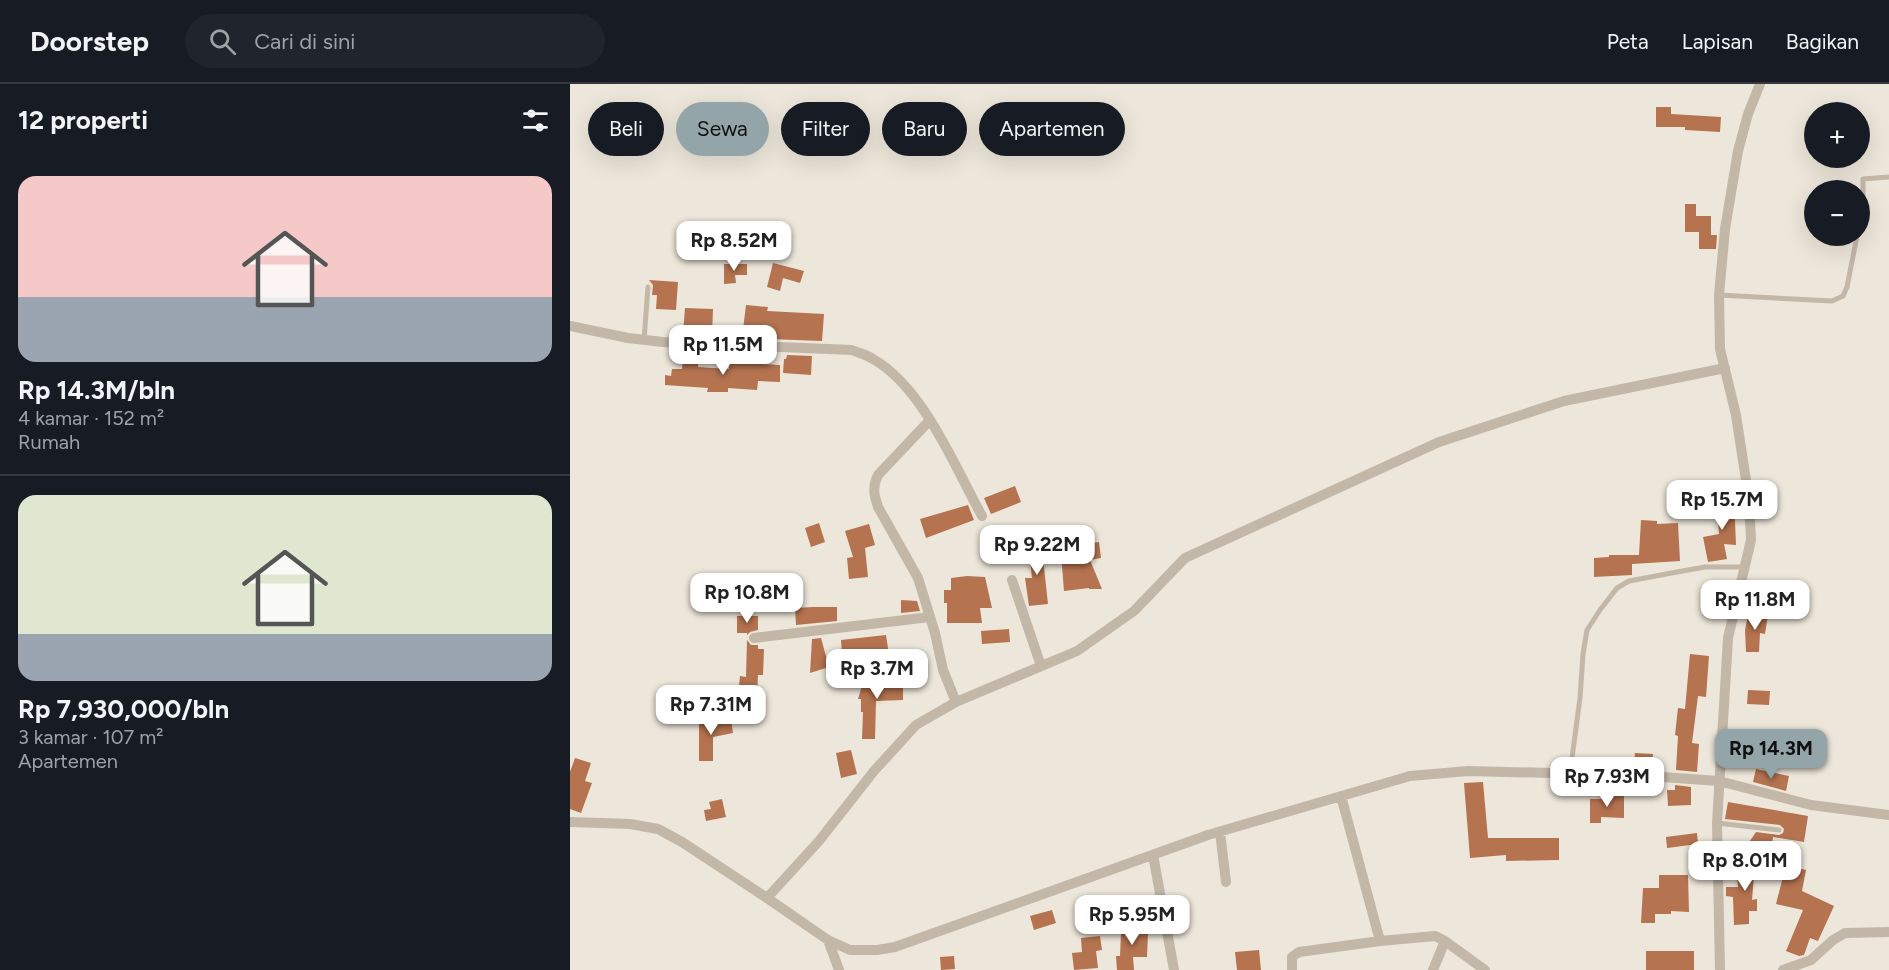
<!DOCTYPE html>
<html lang="id">
<meta charset="utf-8">
<style>
:root{--surface:#171b24;--page:#20242c;--text:#f1f3f6;--muted:#9ea1a6;--line:#363941;--accent:#94a5aa}
body{margin:0;font-family:Figtree,sans-serif;background:var(--page);color:var(--text);height:100vh;display:flex;flex-direction:column;font-size:22px;white-space:nowrap}
*{box-sizing:border-box;margin:0}
p{font-size:20px;color:var(--muted)}
.icon{flex:none;width:33px;height:33px;fill:none;stroke:currentColor;stroke-width:2;stroke-linecap:round;stroke-linejoin:round}
.map{position:relative;flex:1;overflow:hidden}
.details{display:flex;flex-direction:column;background:var(--surface);width:570px}
.details>*{flex:none}
.banner{position:absolute;left:18px;top:18px;width:570px;height:54px;display:flex;gap:12px}
.tools{position:absolute;left:1234px;top:18px;display:grid;gap:12px}
.tools a{display:grid;place-items:center;width:66px;height:66px;border-radius:50%;background:var(--surface);box-shadow:0 6px 24px #0002;font-size:30px}
.price{position:absolute;translate:-50% -51px;padding:0 14px;border-radius:12px;background:#fff;color:#222;font-size:20px;line-height:39px;filter:drop-shadow(0 2px 3px #0008)}
.price::after{content:'';position:absolute;left:50%;top:36px;width:18px;height:14px;margin-left:-9px;background:inherit;clip-path:polygon(0 0,100% 0,50% 100%)}
.price.current{background:var(--accent);color:#111}
ul{padding:0;list-style:none}
li{display:grid;align-content:center;gap:12px;height:318px;padding:0 18px}
li+li{border-top:2px solid var(--line)}
li span{display:grid;place-items:center;height:186px;border-radius:18px;color:#555}
li>.icon{margin-inline-start:auto}
span .icon{width:108px;height:108px;fill:#fffc;stroke-width:1}
li b{font-size:26px}
h2{display:flex;justify-content:space-between;align-items:center;height:72px;padding:0 18px;font-size:26px}
.chip{padding:0 21px;border-radius:27px;background:var(--surface);box-shadow:0 6px 24px #0002;font-size:21px;line-height:54px}
.chip.current{background:var(--accent);color:#111}
header{display:flex;align-items:center;gap:36px;box-sizing:border-box;height:84px;padding:0 30px;background:var(--surface);border-bottom:2px solid var(--line)}
header strong{font-size:28px}
nav{display:flex;gap:33px;margin-inline-start:auto;font-size:21px}
.search{width:420px;height:54px;background:var(--page);display:flex;align-items:center;gap:15px;box-sizing:border-box;padding:0 21px;border-radius:33px;color:var(--muted);font-size:22px}
main{display:flex;flex:1;min-height:0}
.map>svg:first-child{display:block}
</style>
<header>
<strong>Doorstep</strong>
<div class="search"><svg class="icon" aria-label="search" viewBox="0 0 24 24"><circle cx="10" cy="10" r="6"/><path d="M15 15l6 6"/></svg>Cari di sini</div>
<nav><a>Peta</a><a>Lapisan</a><a>Bagikan</a></nav>
</header>
<main>
<section class="details">
<h2>12 properti<svg class="icon" aria-label="filters" viewBox="0 0 24 24"><path d="M4 7h16M4 17h16"/><circle cx="9" cy="7" r="2"/><circle cx="15" cy="17" r="2"/></svg></h2>
<ul>
<li><span style="background:linear-gradient(#f6c9c9 65%,#9aa5b1 0)"><svg class="icon" aria-label="home" viewBox="0 0 24 24"><path d="M3 11l9-7 9 7M6 9v11h12V9"/></svg></span><div><b>Rp 14.3M/bln</b><p>4 kamar · 152 m²</p><p>Rumah</p></div></li>
<li><span style="background:linear-gradient(#dfe7d0 75%,#9aa5b1 0)"><svg class="icon" aria-label="home" viewBox="0 0 24 24"><path d="M3 11l9-7 9 7M6 9v11h12V9"/></svg></span><div><b>Rp 7,930,000/bln</b><p>3 kamar · 107 m²</p><p>Apartemen</p></div></li>
</ul>
</section>
<div class="map">
<svg width="1319" height="886" viewBox="0 0 1319 886">
<rect width="100%" height="100%" fill="#ede6da"/>
<path fill="#b57350" d="M1086 23H1101V30L1151 33 1150 48 1115 46V43H1086Z
M1115 120H1126V132H1141V151H1147L1146 165H1129V148H1115Z
M203 179 234 187 230 199 213 194 210 207 197 203Z
M154 180H177V191H165L166 199 154 200Z
M79 196 108 198 106 226 86 225 87 211H82L83 201Z
M176 221 198 223 197 227 254 230 252 257 172 254Z
M115 224 143 225 142 252 113 250Z
M217 271 242 272 241 291 213 289 214 275H216Z
M113 273H128V283L159 285V278L210 281V298L188 297 187 306 158 304V308H137L138 304 95 301V291L101 292 102 285H112Z
M445 402 451 418 421 430 414 414Z
M1164 414 1166 461 1154 460 1157 475 1138 478 1133 453 1149 450 1147 415Z
M398 421 404 436 356 454 350 435Z
M1071 436 1087 437V440L1108 439 1110 477 1062 480V491L1024 493V474L1039 473V471H1069Z
M249 439 255 458 241 463 235 444Z
M299 440 305 461 295 464 298 493 279 495 277 474 283 473 275 447Z
M471 456 478 520 459 522 455 494H462L458 458Z
M490 457H501L502 462 529 458 531 474 520 476 532 505H519V504L494 507Z
M397 492 415 493 422 524H410L412 539H377V519H374V506H381V494Z
M331 516 347 517 350 527 331 529Z
M243 523H267V537L226 541 225 524Z
M1179 527 1198 531 1195 550 1190 549 1189 568H1176L1175 546Z
M167 532H188V546L180 548 177 551V549H167Z
M439 545 440 558 412 560 411 547Z
M316 551 319 571 292 575 293 584 273 585 271 556Z
M251 554 259 583 240 589 242 555Z
M177 556 181 561H188V565H194L193 591H188L187 612 168 611 170 592 176 593Z
M1120 570 1139 572 1136 613 1128 612 1122 659 1129 660 1127 688 1106 686 1108 652 1105 651 1108 624 1115 625Z
M317 593H333V616L306 617 305 655H292L293 628H291V615H288L294 595 317 596Z
M1178 606 1200 607 1199 621 1177 620Z
M142 635 143 639 161 635 163 649 143 653V677H129V636Z
M281 666 287 690 271 694 266 669Z
M1065 669 1083 670 1082 685 1064 684Z
M5 674 21 679 15 697 22 699 11 729 0 725V688Z
M1186 685 1219 692 1216 707 1183 698Z
M913 698 918 754H989V776L936 777V771L900 774 894 699Z
M1105 701 1121 703V721L1098 722 1097 706H1105Z
M1041 711H1054V734L1031 733V739H1020V715H1041Z
M152 715 156 733 136 737 134 726 141 725 139 718Z
M1158 718 1238 732 1234 758 1203 753 1201 767 1175 764 1186 748 1209 751 1213 749 1214 745 1210 741 1155 735Z
M1127 749 1128 760 1097 764 1096 753Z
M1166 780 1199 782 1189 793 1184 792 1182 816 1187 815V827H1179V840L1164 841 1163 813 1156 812V803H1168Z
M1216 781 1236 786 1232 807 1264 822 1248 857 1240 854 1234 871 1229 872 1216 867 1233 826 1206 820Z
M1089 791H1118L1119 828 1101 827V830H1085V839H1071L1073 804H1089Z
M482 826 486 839 464 846 460 832Z
M555 838H571V849H578L577 873H563L564 886H547L546 872H550L551 849H555Z
M530 852 532 866 526 867 528 884 504 886 502 869 512 868 511 854Z
M689 866 691 886H667L665 868Z
M1076 867H1124V886H1076Z
M384 872 385 885 371 886 370 873Z"/>
<g fill="none" stroke-linecap="round" stroke-linejoin="round">
<path stroke="#c3b7a7" stroke-width="5" d="M1290 139 1293 126V95L1319 93
M1149 211 1262 217 1273 212 1277 203 1287 152
M74 256 78 203
M1000 689 1010 614 1013 570 1017 546 1030 526 1047 504 1059 497 1107 488 1135 483H1175
M1147 739 1209 746"/>
<path stroke="#c3b7a7" stroke-width="10" d="M0 242 58 254 93 258 282 266C289 269 297 271 303 275 353 303 385 383 412 432
M360 336 308 391C302 403 304 411 308 423L348 494 365 549 373 586 386 618
M442 496 471 582
M184 554 360 533
M771 712 810 857
M0 738 60 740 88 745 112 758 197 814 258 856 280 866H307L325 863 638 751 840 692 898 687 1064 691 1149 697 1241 721 1319 731
M650 748 656 798
M1147 770 1211 776
M583 771 604 886
M197 814 249 757 304 687 346 641 386 618 507 567 564 527 615 474 869 358 994 317 1155 284
M258 856 269 886
M722 886V873L729 868 810 857 865 852 875 857 915 886
M863 886 875 857
M1150 886 1147 739 1158 554 1181 456 1179 416 1166 331 1150 265 1149 211 1155 145 1168 67 1178 30 1190 0
M1213 886 1241 876 1263 856 1275 849 1319 848"/>
</g>
</svg>
<div class="tools">
<a>+</a>
<a>−</a>
</div>
<b class="price" style="left:164px;top:188px">Rp 8.52M</b>
<b class="price" style="left:153px;top:292px">Rp 11.5M</b>
<b class="price" style="left:1152px;top:447px">Rp 15.7M</b>
<b class="price" style="left:467px;top:492px">Rp 9.22M</b>
<b class="price" style="left:177px;top:540px">Rp 10.8M</b>
<b class="price" style="left:1185px;top:547px">Rp 11.8M</b>
<b class="price" style="left:307px;top:616px">Rp 3.7M</b>
<b class="price" style="left:141px;top:652px">Rp 7.31M</b>
<b class="price current" style="left:1201px;top:696px">Rp 14.3M</b>
<b class="price" style="left:1037px;top:724px">Rp 7.93M</b>
<b class="price" style="left:1175px;top:808px">Rp 8.01M</b>
<b class="price" style="left:562px;top:862px">Rp 5.95M</b>
<div class="banner">
<a class="chip">Beli</a>
<a class="chip current">Sewa</a>
<a class="chip">Filter</a>
<a class="chip">Baru</a>
<a class="chip">Apartemen</a>
</div>
</div>
</main>
